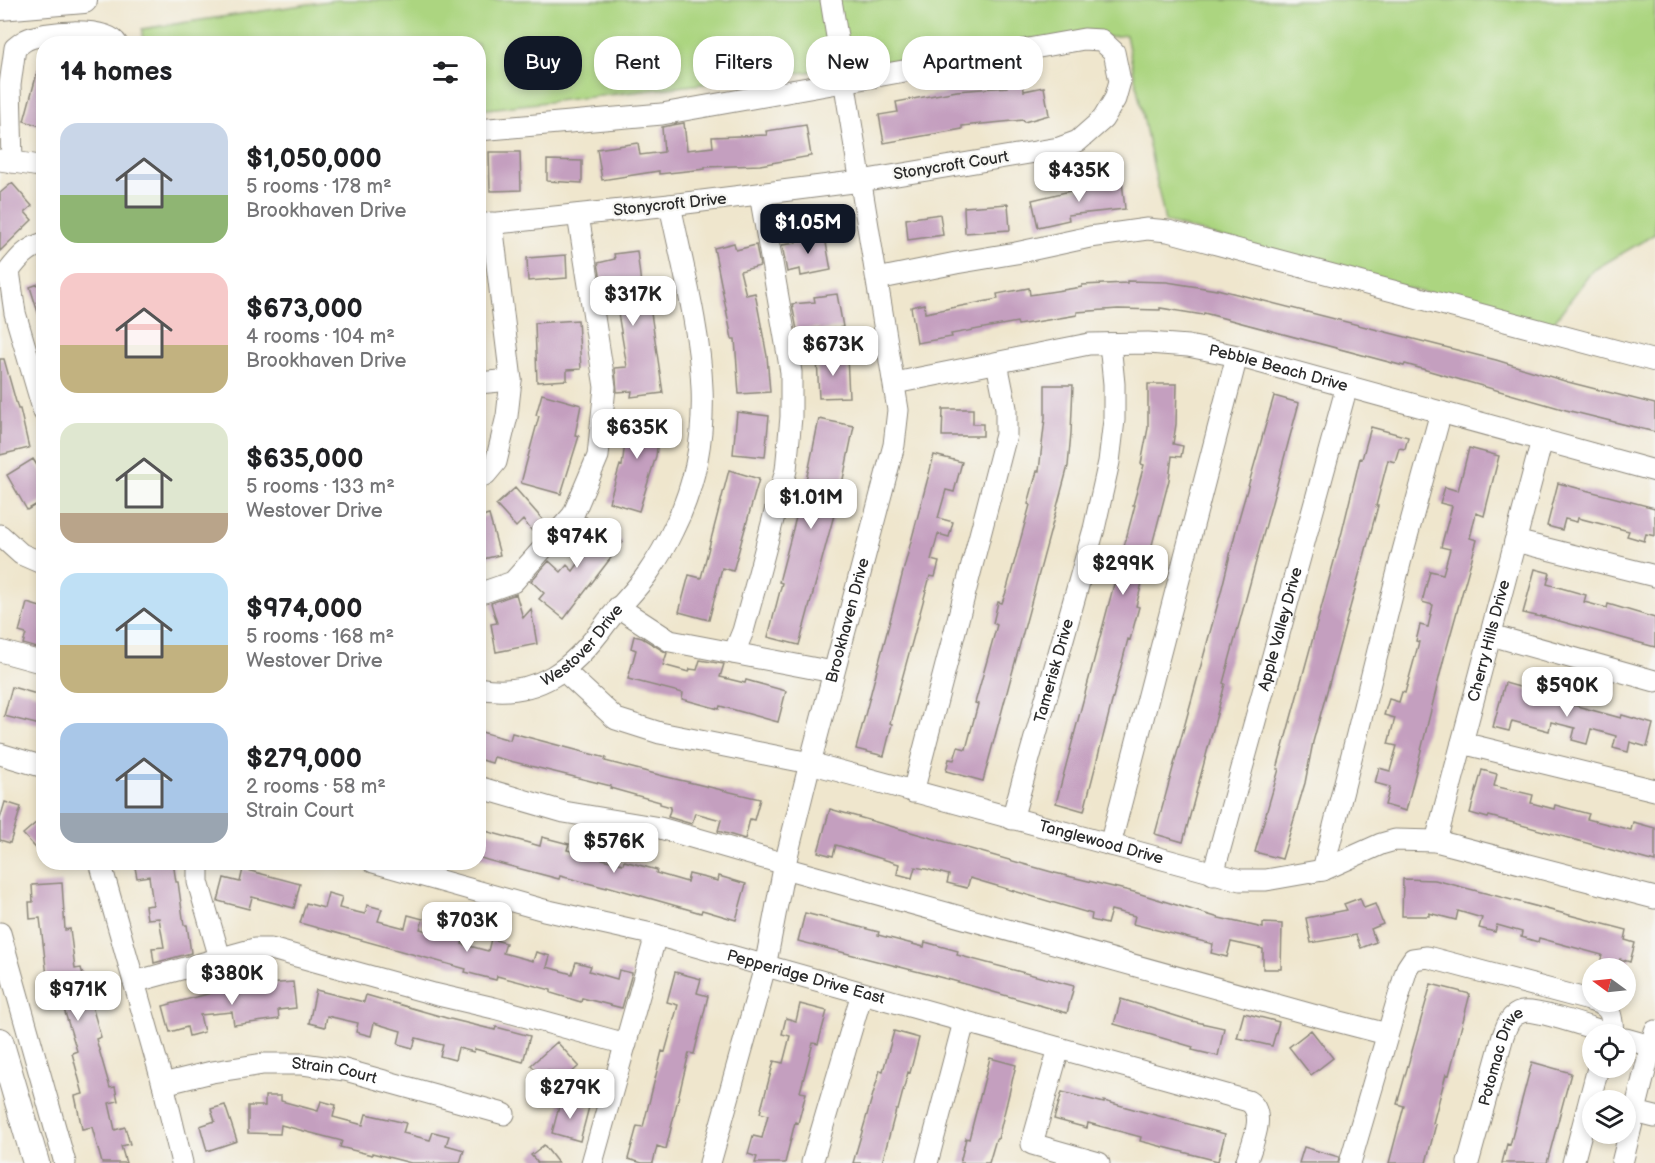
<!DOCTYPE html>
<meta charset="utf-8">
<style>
:root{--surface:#fff;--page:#f6f6f6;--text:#202124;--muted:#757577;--accent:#111827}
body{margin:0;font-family:"Balsamiq Sans",sans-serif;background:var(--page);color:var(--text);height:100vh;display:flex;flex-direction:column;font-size:22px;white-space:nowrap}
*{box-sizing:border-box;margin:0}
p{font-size:20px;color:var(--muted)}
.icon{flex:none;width:33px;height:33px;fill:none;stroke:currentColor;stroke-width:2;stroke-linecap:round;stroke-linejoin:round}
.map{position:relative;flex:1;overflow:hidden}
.side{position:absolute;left:36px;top:36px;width:450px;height:834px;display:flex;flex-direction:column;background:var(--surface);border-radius:24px;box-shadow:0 3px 9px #0003}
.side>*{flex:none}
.hud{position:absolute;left:504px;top:36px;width:570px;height:54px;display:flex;gap:12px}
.needle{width:39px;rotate:285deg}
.fabs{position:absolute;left:1582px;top:958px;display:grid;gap:12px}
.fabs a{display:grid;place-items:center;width:54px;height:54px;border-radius:50%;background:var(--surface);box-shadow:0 3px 9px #0003;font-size:30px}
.price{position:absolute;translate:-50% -51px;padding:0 14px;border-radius:12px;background:#fff;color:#222;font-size:20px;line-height:39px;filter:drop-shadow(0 2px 3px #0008)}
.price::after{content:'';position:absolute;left:50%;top:36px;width:18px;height:14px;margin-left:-9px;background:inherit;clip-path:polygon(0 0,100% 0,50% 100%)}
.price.selected{background:var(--accent);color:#fff}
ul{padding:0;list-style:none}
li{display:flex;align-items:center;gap:18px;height:150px;padding:0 24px}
li span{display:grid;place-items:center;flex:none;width:168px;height:120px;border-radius:18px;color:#555}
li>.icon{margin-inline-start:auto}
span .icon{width:72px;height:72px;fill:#fffc;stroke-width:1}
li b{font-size:26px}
h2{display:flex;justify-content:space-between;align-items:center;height:72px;padding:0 24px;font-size:26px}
.tag{padding:0 21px;border-radius:24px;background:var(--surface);box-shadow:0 3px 9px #0003;font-size:21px;line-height:54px}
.tag.selected{background:var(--accent);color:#fff}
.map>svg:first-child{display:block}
</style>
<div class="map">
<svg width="1655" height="1163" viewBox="0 0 1655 1163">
<rect width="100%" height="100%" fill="#f6f6f2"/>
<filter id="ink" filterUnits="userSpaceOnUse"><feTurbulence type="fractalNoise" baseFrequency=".0167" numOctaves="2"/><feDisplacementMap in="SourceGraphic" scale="12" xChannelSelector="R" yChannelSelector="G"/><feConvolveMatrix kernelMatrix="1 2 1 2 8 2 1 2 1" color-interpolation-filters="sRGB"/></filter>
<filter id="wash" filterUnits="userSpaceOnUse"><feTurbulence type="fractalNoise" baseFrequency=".008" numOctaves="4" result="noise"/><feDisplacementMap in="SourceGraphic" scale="24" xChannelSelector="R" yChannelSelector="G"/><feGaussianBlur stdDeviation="1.35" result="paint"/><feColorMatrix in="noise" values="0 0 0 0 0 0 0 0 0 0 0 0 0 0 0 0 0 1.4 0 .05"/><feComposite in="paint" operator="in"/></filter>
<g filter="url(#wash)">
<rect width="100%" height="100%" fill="#efe6cd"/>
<path fill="#acd580" stroke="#6c8056" stroke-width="1.5" d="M335 0H1655V234L1592 271 1550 327 1165 222 1126 35 479 110 478 44H143L142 29Z"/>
<g id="blocks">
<path fill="#c49fbf" d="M40 62 44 63V127L24 121Z
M1023 82 1024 91 1044 87 1049 115 1024 122 1023 120 962 126V129L884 143 879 115 898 112 896 102 957 91 1007 87V85Z
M684 123 687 150 713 147 712 137 767 135 766 131 806 125 811 156 760 165 705 167V169L659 174V171L602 180 597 149 638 143 640 155 664 152 662 127Z
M489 152H520L521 190 490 191Z
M547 160 582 161V183L547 181Z
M1122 181 1125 209 1068 215 1069 220 1038 227 1032 200 1083 188V185Z
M12 183 32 206 25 212 32 220 0 251V193Z
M1008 204 1010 230 965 233 964 207Z
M940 214 943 235 908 240 906 219Z
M824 232 831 270 801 276 800 269 787 272 782 245 796 243 795 237Z
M734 243 736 250 756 245 760 266 740 271 746 295 755 293 767 356 770 392 739 394 735 339H732L714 248Z
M637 251 643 301 649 300 663 393 631 397 632 391 617 392 615 368 627 367 613 283 602 286 598 263 615 259 614 254Z
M566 255 567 278 528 281 527 258Z
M1127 281 1167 282 1217 290V289L1496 360 1568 382 1655 404V432L1566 410 1405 364 1404 366 1204 313 1203 315 1160 308V310L1118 309 1077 312V315L1018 325 1017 322 951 334 952 337 917 343 911 307 924 304 925 313 998 299 997 294 1029 288 1030 295 1082 287V285L1127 283Z
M44 282V322H41L30 287Z
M837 294 843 327 819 331V328L797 330 792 304 815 302 814 297Z
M578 320 581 369 567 370V380L537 382 535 323Z
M847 356 849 397 819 398 817 358Z
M0 359H4L18 409H20L29 448 0 455Z
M1148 384H1177L1176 424 1173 444 1183 446 1181 457 1172 456 1169 480 1136 606 1139 607 1130 640 1128 639 1084 811 1056 803 1135 505H1133L1144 465 1141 464 1148 428Z
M1045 385H1073L1071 433 1068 466 983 781 946 771 949 759 954 760 958 747 966 749 978 704 975 703 997 625 993 623 998 602 1002 603 1006 592 1030 505 1028 504 1037 471H1039L1045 418Z
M542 394 581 405 575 435 579 436 561 494 521 483 539 416 536 415Z
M1274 396 1299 403 1223 683 1225 684 1183 842 1155 834 1221 592 1239 518Z
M943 409H973V424H983V436H942Z
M629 412 661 416 656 456 639 511 609 502 620 465 622 466Z
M737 412 769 416 765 457 733 454Z
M819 419 854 426 841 489 799 645 768 637 782 583 779 582 809 468Z
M1371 427 1408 437 1405 449 1399 448 1395 462 1388 460 1376 506H1378L1313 742 1305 783 1282 859 1255 852 1279 769H1277L1342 532 1360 458 1362 459Z
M1469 448 1499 456 1484 516 1476 513 1470 538 1477 540 1444 658 1406 811 1385 805 1390 787 1375 783 1379 768 1390 771 1397 746 1388 744 1395 718 1384 715 1389 699 1399 702 1402 692 1405 693 1419 642 1416 641 1420 625 1428 627 1433 605 1422 602 1430 571 1443 574 1450 549 1441 547 1452 506 1440 503 1445 487 1458 491Z
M934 455 962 462 954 492 946 490 938 518 953 522 949 537 938 534 931 560 939 562 935 577 930 576 890 723 892 724 884 756 856 749Z
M33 459 44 476V500L27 510 7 475Z
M729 470 759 479 733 571 722 568 709 620 679 612 689 575 701 578Z
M1558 483 1655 508V536L1646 534 1644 541 1627 536 1629 531 1578 518 1577 522 1565 519 1562 530 1547 526Z
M515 488 543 520 532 531 523 520 516 527 496 505Z
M489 515 500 555 483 559 478 542V518Z
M586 517 603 531 606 528 623 542 564 619 539 599 544 593 531 581 549 561 561 572 567 565 573 571 587 552 569 538Z
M1535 569 1550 573 1547 584 1586 595 1584 602 1607 608 1608 604 1655 618V647L1541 616V617L1523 613Z
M516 594 523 618 531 609 537 644 496 652 491 624 497 623 491 603Z
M27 603 44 608V650L23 644 26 634 19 632Z
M634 636 642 638 667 653 663 665 689 672 690 669 697 670 700 660 724 664 720 677 745 683 746 680 786 691 778 722 720 706 719 709 682 699 683 693 628 679 636 650 631 648Z
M1505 683 1574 702 1573 705 1621 718 1622 715 1653 724 1647 747 1630 742 1628 752 1613 748 1616 736 1591 729 1587 744 1572 740 1575 728 1551 722 1549 731 1512 721 1509 731 1493 727Z
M12 687 44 696V726L4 716Z
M478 731 510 740 512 733 606 758 605 761 667 777 760 799 754 820 750 819 745 839 718 831 721 820 695 813 692 824 668 817 671 807 660 804V802L610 788 611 786 494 757 492 763 478 759Z
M1482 770 1497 774 1494 786 1533 795 1531 803 1554 809 1555 805 1589 814 1587 819 1631 830 1633 822 1655 828V862L1489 816 1488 818 1470 813Z
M5 802 21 807 10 843 0 840V819Z
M830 809 1055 873 1134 892 1219 918 1263 928V923L1282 924 1281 969H1263V949L1231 942 1227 957 1211 953 1213 944 1133 924 1135 916 1111 910 1107 924 1091 920 1092 914 970 878 967 888 947 883 949 875 926 869 915 867 912 878 897 874 899 864 836 845 833 856 818 852Z
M44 816V857L23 834Z
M478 829 540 846 542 837 569 844 567 850 623 864 624 861 657 870 656 873 687 882 689 874 718 881 719 876 746 884 736 920 702 910 701 913 607 886V888L560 876 559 879 487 860 478 857Z
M134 862H173L176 882H178L184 925H187L191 953 154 963 152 948 164 947 159 918 147 919 145 906 153 905 149 876 137 878Z
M243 869 300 884 294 908 252 897 249 909 218 901 224 878 240 882Z
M1403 879 1435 880 1627 930 1625 940 1635 943 1630 962 1620 959 1617 969H1599L1602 955 1539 938 1538 942 1521 937 1522 932 1497 925 1495 932 1479 928 1482 918 1458 911 1456 920 1429 913V916H1402Z
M62 883 65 930 70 929 75 969 81 968 101 1037 96 1039 110 1088 115 1087 118 1101 109 1103 115 1130 125 1127 130 1144 121 1146 126 1163H102L92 1127 82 1129 75 1096 83 1094 72 1053 77 1051 63 1006 52 1008 44 977 47 976 40 918 30 919 29 902H33L32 885Z
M328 893 342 897 339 908 365 914 367 905 382 909 378 921 405 928 408 915 423 919 420 929 448 937 450 927 465 931 462 944 488 951 491 939 506 943 503 953 533 961 536 952 550 956 547 967 572 974 576 962 591 966 589 971 617 979 619 970 632 973 622 1008 582 998 581 1002 551 993V990L497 976 496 980 465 972 466 969 300 923 306 903 324 908Z
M1360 898 1364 908 1375 904 1383 924 1371 929 1376 942 1361 948 1356 935 1311 943 1306 918 1347 910 1344 904Z
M805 913 879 932 878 935 924 947 925 942 958 951 957 955 1074 986 1067 1013 951 980 798 941Z
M675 972 701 979 697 993 708 996 694 1054 689 1053 666 1149 657 1146 653 1163H642L628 1159 637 1126 643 1127 662 1051 665 1052 678 1005 667 1002Z
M293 982 296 1008 278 1010 279 1019 234 1025 232 1012 200 1015 204 1032 189 1036 187 1027 170 1032 163 1006 215 992 214 988Z
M1431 984 1470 994 1449 1075 1446 1074 1433 1123 1436 1124 1426 1163H1389L1404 1106 1397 1104Z
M316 990 364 1002 366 995 450 1019 495 1030 496 1027 530 1036 523 1062 475 1049 474 1052 458 1048 455 1060 440 1056 443 1045 416 1038 413 1048 398 1044 401 1031 374 1023 371 1036 356 1032 358 1023 327 1016 325 1027 309 1023Z
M1121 999 1192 1021 1224 1028 1218 1056 1192 1050 1193 1047 1114 1024Z
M800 1004 827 1011 818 1044 813 1043 800 1092 806 1093 798 1123 795 1122 785 1163H755L757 1157 748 1154 753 1136 762 1138 768 1115 760 1113 764 1098 774 1061 783 1063 790 1036 782 1034 786 1018 796 1021Z
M1244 1013 1279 1022 1272 1046 1237 1038Z
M1311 1030 1333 1058 1311 1075 1289 1047Z
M894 1031 919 1038 910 1073 908 1072 898 1110H896L882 1163H853L880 1070 883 1071Z
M557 1042 579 1066 560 1083 548 1070 542 1076 531 1065Z
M990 1058 1016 1065 998 1139H996L989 1163H960L966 1138 969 1139Z
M1532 1062 1571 1073 1547 1163H1502L1507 1144 1510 1145Z
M1062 1092 1104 1103V1101L1225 1134 1218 1161 1140 1141 1141 1137 1088 1123 1087 1128 1054 1119Z
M265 1096H281V1101L318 1111 321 1101 336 1105 333 1117 363 1125 366 1114 406 1123 403 1133 430 1140 433 1132 449 1136 446 1145 464 1150 460 1163H411L372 1153V1155L340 1147 342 1141 281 1125 280 1134 248 1133V1106H265Z
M561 1099 589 1107 580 1141 552 1133Z
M225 1105 237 1141 207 1151 200 1126 215 1121 211 1109Z
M544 1145 558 1163H538L531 1155Z
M1304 1147 1339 1157 1338 1163H1299Z"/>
</g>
</g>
<g filter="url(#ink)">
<use href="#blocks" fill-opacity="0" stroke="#8d887c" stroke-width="1.5"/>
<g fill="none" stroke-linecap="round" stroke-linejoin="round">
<g stroke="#8d887c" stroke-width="23">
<g id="minor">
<path d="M478 130 662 114 1084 39 1101 40 1114 52 1120 81 1115 99 1103 119 1078 141 1059 148 861 181 670 205 478 225"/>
<path d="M0 160 40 166 44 169"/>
<path d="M12 162 10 85 15 48C19 45 22 42 26 40 43 31 106 26 117 44"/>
<path d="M44 243C27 248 19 258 9 271L15 313 44 412"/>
<path d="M877 279 956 263 1016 253 1090 237 1147 229 1168 231 1655 361"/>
<path d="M478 383 511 380"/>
<path id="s1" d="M895 383 1089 344 1148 343 1188 346 1233 355 1655 471"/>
<path d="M478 478 486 474 496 462 507 416 511 380 492 223"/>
<path d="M0 535 21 554 44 564"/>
<path d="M1515 541 1655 576"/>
<path d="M478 591 484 592 513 582 573 515 598 456 605 387 578 215"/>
<path d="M618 607 670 641 833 672"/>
<path d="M1491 635 1655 681"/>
<path d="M0 651 44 663"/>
<path d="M734 653 743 631 759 573 786 470 791 417V372L760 194"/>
<path id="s2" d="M563 670 616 719 660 733 810 763 1240 880H1266L1323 870 1381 844 1395 840 1436 841 1655 898"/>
<path id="s3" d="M478 688C538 699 574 668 607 622 620 605 636 591 648 573 657 560 666 545 673 530 728 422 693 316 670 205"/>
<path d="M1462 743 1655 790"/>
<path d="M0 754 44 767"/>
<path d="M478 787 564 812 660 828 785 864"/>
<path d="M913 792 1006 435V408L997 363"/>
<path id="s4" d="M1012 819 1094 529 1109 462 1114 420V384L1110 344"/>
<path id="s5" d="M1436 841 1542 440"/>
<path d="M1110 845 1237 356"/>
<path d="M100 862 163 1084 182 1163"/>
<path d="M198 862V882L220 958"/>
<path id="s6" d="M373 862 544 910 656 935 1248 1101C1268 1113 1251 1146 1246 1163"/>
<path d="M784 868 1313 1015 1387 1034"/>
<path d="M1323 870 1403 551 1441 412"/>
<path id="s7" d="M1213 874 1347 386"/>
<path d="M0 933 65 1163"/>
<path d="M134 982 254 949H271L434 994 494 1008 626 1044"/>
<path d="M1595 1002C1613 1007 1612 1019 1613 1035"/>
<path d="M1626 1039 1651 1046"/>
<path d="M1059 1048 1032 1144 1099 1163"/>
<path id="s8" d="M163 1084 212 1072 263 1064H303L345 1070 504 1114"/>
<path d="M1635 1112 1655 1117"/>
<path d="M592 1163 656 935"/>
<path id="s9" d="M710 1163 765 967 784 868 810 763 894 445 898 410 831 0"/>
<path d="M812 1163 862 993"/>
<path d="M927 1163 964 1022"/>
<path d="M1350 1163 1407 968 1413 959 1427 957 1593 1001"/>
<path id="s10" d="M1468 1163 1503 1036C1507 1025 1510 1015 1522 1012 1535 1008 1597 1030 1614 1035"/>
<path d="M1573 1163 1598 1068"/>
<path d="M1622 1163 1655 1031"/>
</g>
</g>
<g stroke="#8d887c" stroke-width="28">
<path id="major" d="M0 7 84 0
M0 1041 36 1163"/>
</g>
<use href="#minor" stroke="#fff" stroke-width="21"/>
<use href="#major" stroke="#fff" stroke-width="26"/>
</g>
</g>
<g text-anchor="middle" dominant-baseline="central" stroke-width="4.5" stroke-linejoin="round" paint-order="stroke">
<g font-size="16" fill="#2b2b2b" stroke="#f6f6f2">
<text transform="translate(951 166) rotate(-9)">Stonycroft Court</text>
<text transform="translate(670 205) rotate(-6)">Stonycroft Drive</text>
<text stroke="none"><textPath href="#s1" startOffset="390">Pebble Beach Drive</textPath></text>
<text stroke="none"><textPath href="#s9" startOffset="560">Brookhaven Drive</textPath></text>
<text stroke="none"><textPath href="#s7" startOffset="254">Apple Valley Drive</textPath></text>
<text stroke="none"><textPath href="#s5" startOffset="207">Cherry Hills Drive</textPath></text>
<text stroke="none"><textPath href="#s3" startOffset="120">Westover Drive</textPath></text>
<text stroke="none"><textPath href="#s4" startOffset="154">Tamerisk Drive</textPath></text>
<text stroke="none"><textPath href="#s2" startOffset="573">Tanglewood Drive</textPath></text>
<text stroke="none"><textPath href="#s6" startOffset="448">Pepperidge Drive East</textPath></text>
<text stroke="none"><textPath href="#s10" startOffset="112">Potomac Drive</textPath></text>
<text stroke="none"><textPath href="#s8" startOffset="174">Strain Court</textPath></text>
</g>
</g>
</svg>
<div class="fabs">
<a><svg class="needle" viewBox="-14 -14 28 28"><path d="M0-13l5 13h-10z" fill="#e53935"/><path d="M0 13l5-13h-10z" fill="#757577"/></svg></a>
<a><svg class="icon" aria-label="locate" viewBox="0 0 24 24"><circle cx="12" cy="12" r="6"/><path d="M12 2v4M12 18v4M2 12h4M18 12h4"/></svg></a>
<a><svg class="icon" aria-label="layers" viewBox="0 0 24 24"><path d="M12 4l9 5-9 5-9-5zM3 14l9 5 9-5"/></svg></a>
</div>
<b class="price" style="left:1079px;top:203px">$435K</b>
<b class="price selected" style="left:808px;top:255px">$1.05M</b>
<b class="price" style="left:633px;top:327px">$317K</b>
<b class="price" style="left:833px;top:377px">$673K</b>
<b class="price" style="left:637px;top:460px">$635K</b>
<b class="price" style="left:811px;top:530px">$1.01M</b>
<b class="price" style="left:577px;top:569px">$974K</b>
<b class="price" style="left:1123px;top:596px">$299K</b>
<b class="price" style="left:1567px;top:718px">$590K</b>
<b class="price" style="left:614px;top:874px">$576K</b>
<b class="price" style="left:467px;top:953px">$703K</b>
<b class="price" style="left:232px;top:1006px">$380K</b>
<b class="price" style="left:78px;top:1022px">$971K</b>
<b class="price" style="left:570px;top:1120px">$279K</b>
<div class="hud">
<a class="tag selected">Buy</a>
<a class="tag">Rent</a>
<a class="tag">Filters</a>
<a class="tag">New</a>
<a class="tag">Apartment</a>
</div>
<section class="side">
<h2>14 homes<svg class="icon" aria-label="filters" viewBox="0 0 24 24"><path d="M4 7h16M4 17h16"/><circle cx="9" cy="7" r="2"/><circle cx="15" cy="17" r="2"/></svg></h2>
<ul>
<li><span style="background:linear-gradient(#c9d6e8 60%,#8fb573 0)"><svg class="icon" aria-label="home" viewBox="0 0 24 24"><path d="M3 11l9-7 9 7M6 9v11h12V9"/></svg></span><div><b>$1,050,000</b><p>5 rooms · 178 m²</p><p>Brookhaven Drive</p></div></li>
<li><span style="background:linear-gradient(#f6c9c9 60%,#c2b280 0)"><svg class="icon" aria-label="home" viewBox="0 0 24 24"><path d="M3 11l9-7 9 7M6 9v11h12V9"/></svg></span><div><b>$673,000</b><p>4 rooms · 104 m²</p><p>Brookhaven Drive</p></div></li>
<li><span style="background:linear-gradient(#dfe7d0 75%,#b9a48a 0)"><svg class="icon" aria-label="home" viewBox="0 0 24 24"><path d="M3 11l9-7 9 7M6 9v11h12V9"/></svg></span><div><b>$635,000</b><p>5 rooms · 133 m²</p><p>Westover Drive</p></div></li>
<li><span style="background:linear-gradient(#bfe0f5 60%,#c2b280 0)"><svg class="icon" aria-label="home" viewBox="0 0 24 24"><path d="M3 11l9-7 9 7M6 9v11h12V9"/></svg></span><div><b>$974,000</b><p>5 rooms · 168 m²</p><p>Westover Drive</p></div></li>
<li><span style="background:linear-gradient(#a9c7e8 75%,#9aa5b1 0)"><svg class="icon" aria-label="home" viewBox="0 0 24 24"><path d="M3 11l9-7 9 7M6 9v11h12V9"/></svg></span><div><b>$279,000</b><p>2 rooms · 58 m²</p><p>Strain Court</p></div></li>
</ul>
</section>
</div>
